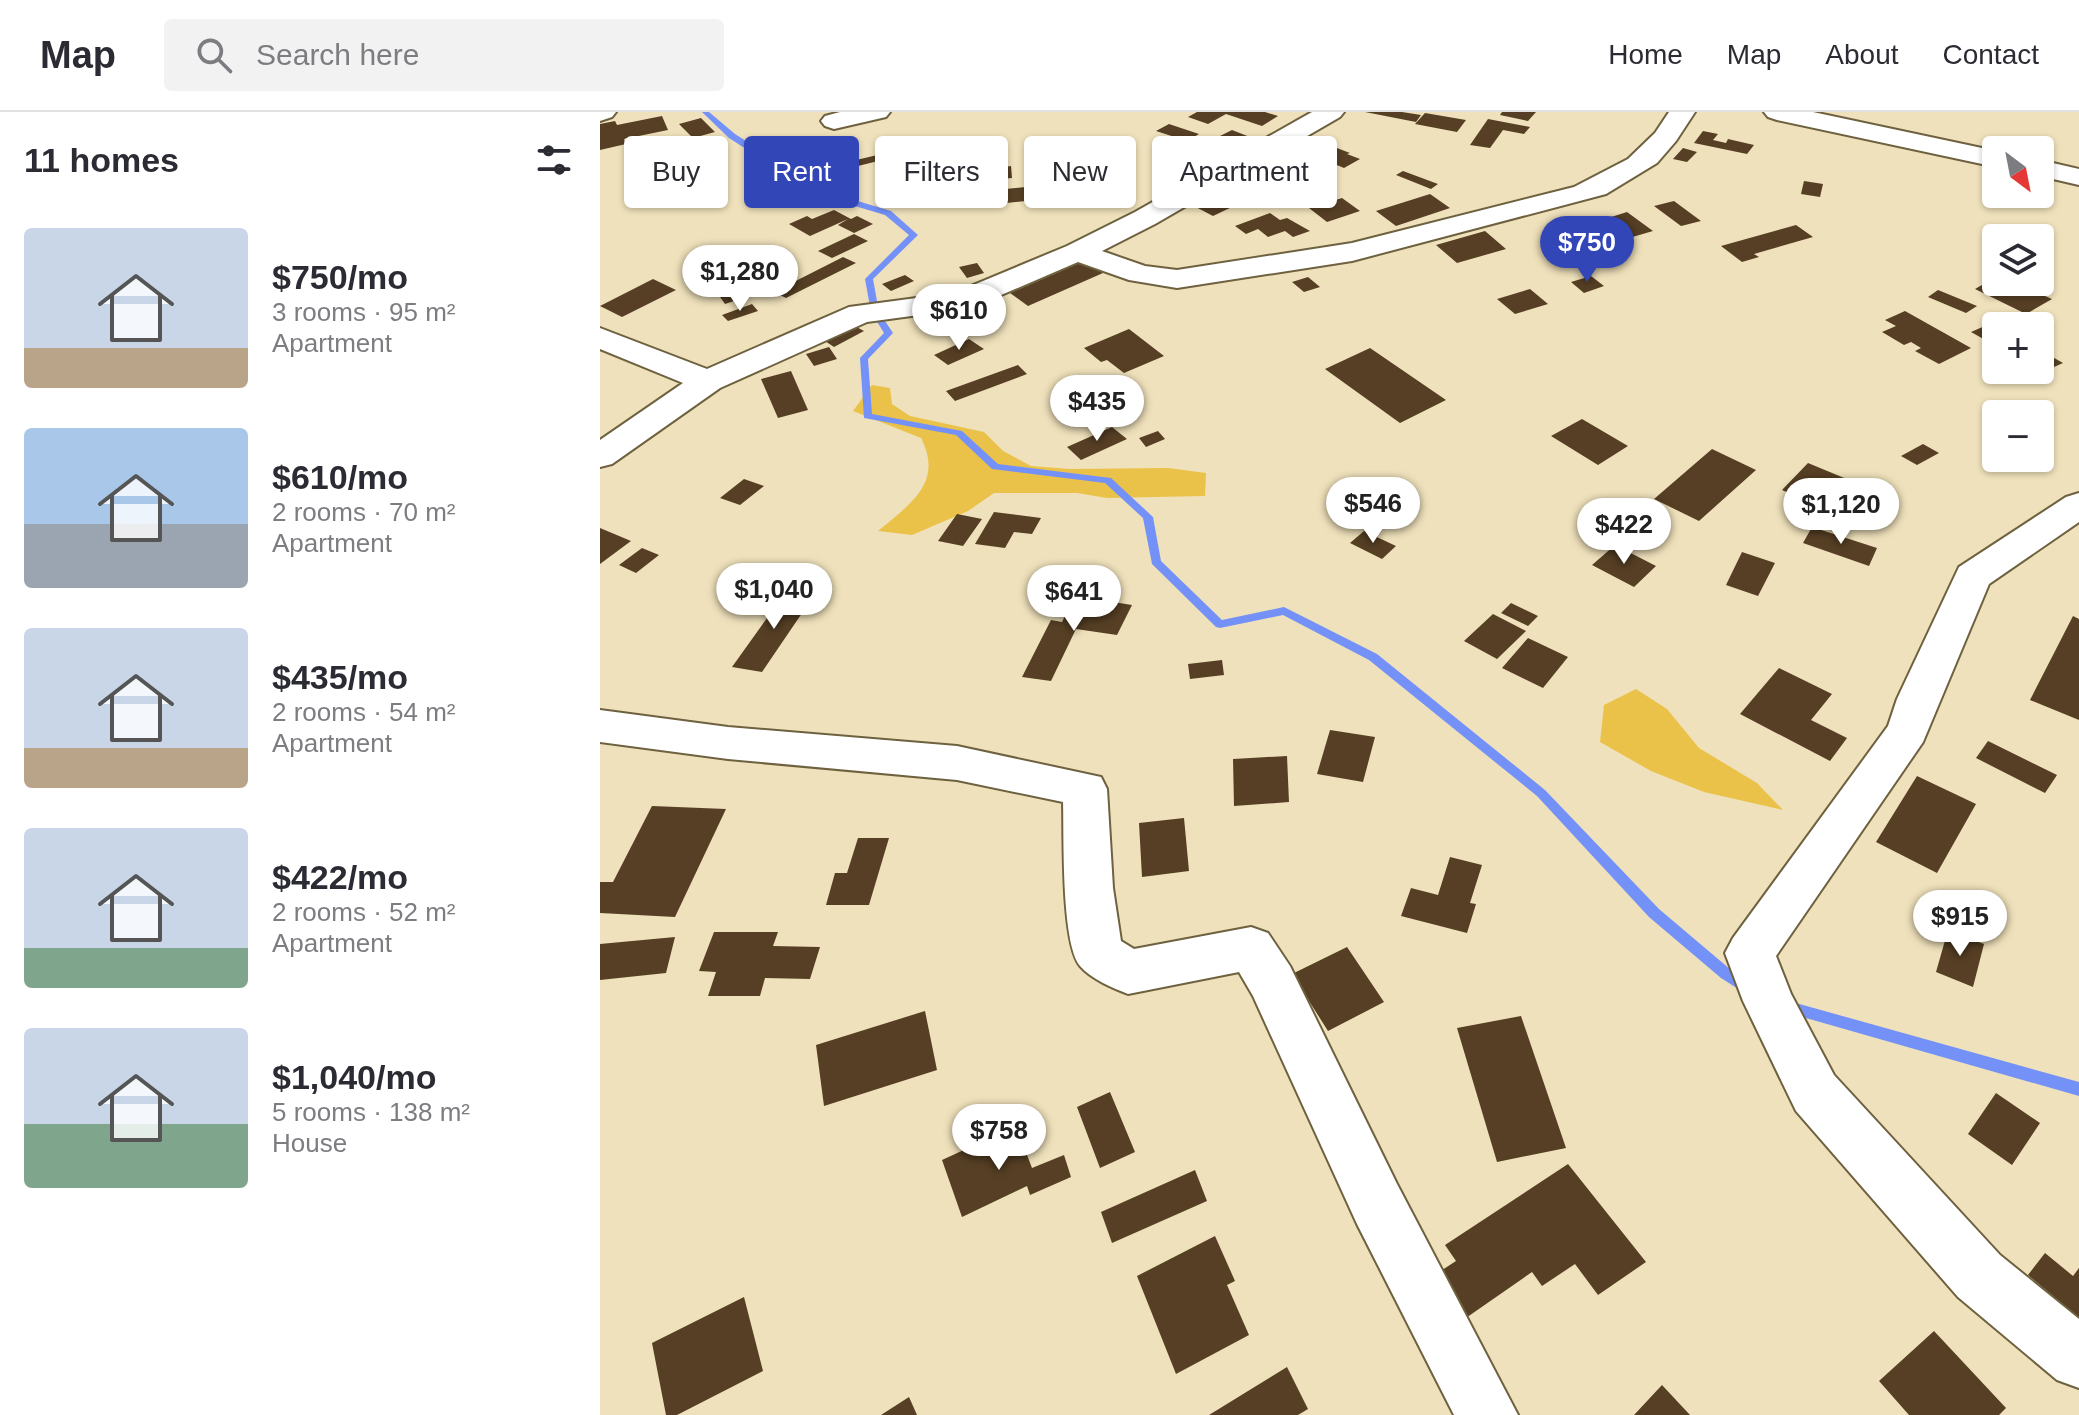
<!DOCTYPE html>
<meta charset="utf-8">
<style>
:root{--surface:#fff;--page:#f2f2f3;--text:#2b2b33;--muted:#7c7c81;--line:#e1e1e2;--accent:#3246b7}
body{margin:0;font-family:Arial,sans-serif;background:var(--page);color:var(--text);height:100vh;display:flex;flex-direction:column;font-size:30px;white-space:nowrap}
*{box-sizing:border-box;margin:0}
p{font-size:26px;color:var(--muted)}
.icon{flex:none;width:44px;height:44px;fill:none;stroke:currentColor;stroke-width:2;stroke-linecap:round;stroke-linejoin:round}
.map{position:relative;flex:1;overflow:hidden}
.panel{display:flex;flex-direction:column;background:var(--surface);width:600px}
.panel>*{flex:none}
.guide{position:absolute;left:24px;top:24px;width:760px;height:72px;display:flex;gap:16px}
.needle{width:52px;rotate:148deg}
.buttons{position:absolute;left:1382px;top:24px;display:grid;gap:16px}
.buttons a{display:grid;place-items:center;width:72px;height:72px;border-radius:8px;background:var(--surface);box-shadow:0 2px 6px #0004;font-size:40px}
.price{position:absolute;translate:-50% -68px;padding:0 18px;border-radius:28px;background:#fff;color:#222;font-size:26px;line-height:52px;filter:drop-shadow(0 2px 4px #0008)}
.price::after{content:'';position:absolute;left:50%;top:48px;width:24px;height:18px;margin-left:-12px;background:inherit;clip-path:polygon(0 0,100% 0,50% 100%)}
.price.on{background:var(--accent);color:#fff}
ul{padding:0;list-style:none}
li{display:flex;align-items:center;gap:24px;height:200px;padding:0 24px}
li span{display:grid;place-items:center;flex:none;width:224px;height:160px;border-radius:8px;color:#555}
li>.icon{margin-inline-start:auto}
span .icon{width:96px;height:96px;fill:#fffc;stroke-width:1}
li b{font-size:34px}
h2{display:flex;justify-content:space-between;align-items:center;height:96px;padding:0 24px;font-size:34px}
.pill{padding:0 28px;border-radius:8px;background:var(--surface);box-shadow:0 2px 6px #0004;font-size:28px;line-height:72px}
.pill.on{background:var(--accent);color:#fff}
header{display:flex;align-items:center;gap:48px;box-sizing:border-box;height:112px;padding:0 40px;background:var(--surface);border-bottom:2px solid var(--line)}
header strong{font-size:38px}
nav{display:flex;gap:44px;margin-inline-start:auto;font-size:28px}
.search{width:560px;height:72px;background:var(--page);display:flex;align-items:center;gap:20px;box-sizing:border-box;padding:0 28px;border-radius:8px;color:var(--muted);font-size:30px}
main{display:flex;flex:1;min-height:0}
.map>svg:first-child{display:block}
</style>
<header>
<strong>Map</strong>
<div class="search"><svg class="icon" aria-label="search" viewBox="0 0 24 24"><circle cx="10" cy="10" r="6"/><path d="M15 15l6 6"/></svg>Search here</div>
<nav><a>Home</a><a>Map</a><a>About</a><a>Contact</a></nav>
</header>
<main>
<section class="panel">
<h2>11 homes<svg class="icon" aria-label="filters" viewBox="0 0 24 24"><path d="M4 7h16M4 17h16"/><circle cx="9" cy="7" r="2"/><circle cx="15" cy="17" r="2"/></svg></h2>
<ul>
<li><span style="background:linear-gradient(#c9d6e8 75%,#b9a48a 0)"><svg class="icon" aria-label="home" viewBox="0 0 24 24"><path d="M3 11l9-7 9 7M6 9v11h12V9"/></svg></span><div><b>$750/mo</b><p>3 rooms · 95 m²</p><p>Apartment</p></div></li>
<li><span style="background:linear-gradient(#a9c7e8 60%,#9aa5b1 0)"><svg class="icon" aria-label="home" viewBox="0 0 24 24"><path d="M3 11l9-7 9 7M6 9v11h12V9"/></svg></span><div><b>$610/mo</b><p>2 rooms · 70 m²</p><p>Apartment</p></div></li>
<li><span style="background:linear-gradient(#c9d6e8 75%,#b9a48a 0)"><svg class="icon" aria-label="home" viewBox="0 0 24 24"><path d="M3 11l9-7 9 7M6 9v11h12V9"/></svg></span><div><b>$435/mo</b><p>2 rooms · 54 m²</p><p>Apartment</p></div></li>
<li><span style="background:linear-gradient(#c9d6e8 75%,#7fa58c 0)"><svg class="icon" aria-label="home" viewBox="0 0 24 24"><path d="M3 11l9-7 9 7M6 9v11h12V9"/></svg></span><div><b>$422/mo</b><p>2 rooms · 52 m²</p><p>Apartment</p></div></li>
<li><span style="background:linear-gradient(#c9d6e8 60%,#7fa58c 0)"><svg class="icon" aria-label="home" viewBox="0 0 24 24"><path d="M3 11l9-7 9 7M6 9v11h12V9"/></svg></span><div><b>$1,040/mo</b><p>5 rooms · 138 m²</p><p>House</p></div></li>
</ul>
</section>
<div class="map">
<svg width="1479" height="1303" viewBox="0 0 1479 1303">
<rect width="100%" height="100%" fill="#efe1bb"/>
<path fill="#ebc249" d="M272 273 290 276 292 292 310 304 384 320 403 339 431 354 470 357 568 356 606 361 605 384 507 386 477 381H394L368 399 312 423 278 419C310 392 344 371 321 326L253 299Z
M1036 577 1067 597 1099 636 1157 671 1183 698 1104 680 1051 659 1000 630 1004 593Z"/>
<g fill="none" stroke-linecap="round" stroke-linejoin="round">
<path fill="#7491f8" fill-rule="evenodd" d="M102 0H109L135 22 224 79 291 99 318 123 273 167 279 200 293 221 268 247 272 302 362 319 398 352 511 366 553 405 561 449 622 508 684 495 777 542 945 678 1059 797 1131 858 1153 872 1155 876 1153 880 1148 882 1143 880 1121 866 1049 805 937 684 769 548 683 503 620 516 616 515 552 452 543 406 505 371 392 357 356 323 264 306 260 246 284 221 271 200 265 167 309 123 285 103 218 83 129 26Z
M1185 888 1479 970V984L1185 900 1180 898 1178 894 1180 890Z"/>
</g>
<path fill="#563f24" d="M597 0H665L678 4 662 14 626 2 608 12 588 5Z
M765 0H802L821 3 816 10Z
M902 0H936L928 9 900 3Z
M825 1 866 8 857 20 815 12Z
M62 4 68 18 24 27 26 32 0 38V12L15 9 17 13Z
M101 6 115 20 93 26 79 12Z
M888 7 930 15 924 22 903 18 890 36 870 33Z
M569 12 599 22 587 29 556 19Z
M632 18 655 27 639 35 616 26Z
M1103 19 1118 22 1113 28 1126 31 1128 27 1154 33 1147 42 1094 31Z
M708 25 750 41 747 42 760 47 744 56 732 51 723 57 682 40Z
M1083 36 1097 40 1087 50 1073 47Z
M290 40 294 45 234 60 231 54Z
M402 44 403 55 411 54 412 66 366 70V47Z
M803 59 838 72 831 77 796 63Z
M650 66 672 76 613 104 592 93Z
M1204 69 1223 72 1220 85 1201 82Z
M455 72 456 86 397 92 396 78Z
M830 82 850 96 796 114 776 99Z
M742 86 760 99 727 110 709 96Z
M1074 89 1101 109 1081 114 1054 94Z
M234 98 251 107 257 104 273 112 254 121 238 113 248 107 210 124 189 112 207 104 212 107Z
M1027 100 1053 119 1012 131 986 113Z
M670 101 680 108 687 106 710 119 693 125 685 119 668 125 658 117 646 122 635 114Z
M1196 113 1213 125 1154 142 1159 145 1142 150 1121 134Z
M1412 115 1444 125 1453 128 1440 142V126H1401Z
M885 119 906 137 857 151 836 133Z
M254 122 268 129 232 146 218 139Z
M243 145 256 151 186 186 174 180Z
M120 146 134 158 118 164 104 152Z
M484 149 503 161 428 194 410 181Z
M377 151 384 161 367 166 359 155Z
M305 163 314 169 291 179 282 172Z
M991 164 1004 174 984 181 971 170Z
M135 165 149 184 125 192 111 172Z
M708 165 720 175 704 180 692 170Z
M1396 165V170H1406L1434 183 1438 181 1452 187 1426 202 1375 177Z
M53 167 76 178 22 205 0 194Z
M930 177 948 192 915 202 897 187Z
M1338 178 1377 194 1366 201 1328 185Z
M152 192 158 199 128 209 122 203Z
M1305 199 1371 236 1339 252 1315 239 1321 236 1311 230 1304 233 1282 220 1296 214 1285 208Z
M251 212 264 219 234 235 222 227Z
M1387 213 1396 218V234L1371 220Z
M529 217 564 244 524 261 507 248 501 250 484 236Z
M369 227 384 237 348 253 334 243Z
M229 235 237 247 214 254 206 242Z
M770 236 846 288 800 311 725 257Z
M1440 238 1463 251 1445 259 1440 257Z
M418 253 427 262 355 289 346 279Z
M191 259 208 298 178 306 161 267Z
M982 307 1028 334 998 353 951 324Z
M512 315 527 327 481 348 467 335Z
M558 319 565 327 546 335 539 326Z
M1323 332 1339 341 1317 353 1301 344Z
M1112 337 1156 358 1099 409 1054 387Z
M1208 351 1278 380 1254 409 1182 378Z
M144 367 164 374 140 393 120 386Z
M394 400 441 406 432 422 414 420 405 436 375 432Z
M357 402 382 407 363 434 338 429Z
M1212 415 1277 436 1269 454 1203 431Z
M0 416 31 429 0 452Z
M764 419 796 434 782 447 750 431Z
M1015 433 1056 454 1034 475 992 453Z
M42 436 59 443 36 461 19 453Z
M1142 440 1175 451 1158 484 1126 473Z
M187 478 215 482 162 560 132 555Z
M475 484 532 493 517 523 476 517 451 569 422 565 451 508 462 510Z
M911 491 938 504 928 514 901 501Z
M893 502 926 519 897 547 864 529Z
M1473 504 1479 507V608L1430 588Z
M928 526 968 545 943 576 902 556Z
M622 548 624 563 590 567 588 552Z
M1179 556 1232 582 1211 608 1247 626 1230 649 1140 602Z
M730 618 775 625 763 670 717 662Z
M1388 629 1457 663 1445 681 1376 646Z
M687 644 689 690 634 694 633 647Z
M1317 664 1376 692 1337 761 1276 730Z
M52 694 126 697 75 805 0 801V770H13Z
M584 706 589 759 542 765 539 711Z
M258 726H289L269 793H226L235 761H247Z
M850 745 882 753 870 791 876 792 867 821 801 804 811 776 838 783Z
M1348 818 1384 832 1373 875 1336 860Z
M114 820H178L173 834 220 835 210 867 165 866 160 884H108L116 860 99 859Z
M75 825 66 861 0 868V832Z
M747 835 784 890 728 919 692 862Z
M325 899 337 958 224 994 216 933Z
M921 904 966 1036 897 1050 857 916Z
M510 980 535 1040 500 1056 477 995Z
M1396 981 1440 1011 1412 1053 1368 1022Z
M416 1014 432 1056 464 1043 471 1065 430 1083 427 1074 362 1105 342 1048Z
M968 1052 1046 1150 998 1183 975 1152 942 1174 932 1160 863 1208 833 1164 856 1149 845 1133Z
M595 1058 607 1089 512 1131 501 1100Z
M615 1124 635 1169 627 1173 649 1223 576 1262 537 1164Z
M1445 1141 1473 1164 1479 1156V1206L1428 1163Z
M144 1185 163 1259 77 1303H66L52 1231Z
M1334 1219 1406 1296 1399 1303H1309L1279 1269Z
M687 1255 708 1297 698 1303H609Z
M1062 1273 1090 1303H1034Z
M309 1285 317 1303H281Z"/>
<g fill="none" stroke-linecap="round" stroke-linejoin="round">
<g stroke="#6e613f" stroke-width="4">
<path id="minor" d="M0 0H16L12 5 0 9Z
M290 0 286 5 234 17 225 14 221 9 225 4 240 0Z
M712 0H744L740 5 555 112 502 139 545 154 577 158 752 131 974 75 1028 47 1055 21 1069 0H1095L1076 29 1057 51 1006 82 752 149 577 176 529 168 478 150 371 196 267 210 120 276 12 352 0 355V328L83 271 0 237V216L107 257 249 195 354 181 467 134 535 100Z
M1164 0H1213L1396 39V55L1177 8 1168 5Z
M1440 48 1479 57V73L1440 64Z
M1479 381V410L1389 472 1323 630 1176 844 1191 882 1234 963 1400 1143 1479 1207V1276L1457 1268 1358 1185 1196 999 1143 889 1125 841 1133 826 1288 614 1297 587 1359 455 1466 385Z
M0 598 128 615 357 634 501 665 507 677 513 776 521 829 534 837 651 815 668 821 690 854 797 1072 918 1303H854L757 1112 653 884 639 860 528 882C513 876 491 867 480 854 461 831 464 723 463 690L357 668 128 647 0 630Z"/>
</g>
<use href="#minor" fill="#fff" fill-rule="evenodd"/>
</g>
</svg>
<div class="buttons">
<a><svg class="needle" viewBox="-14 -14 28 28"><path d="M0-13l5 13h-10z" fill="#e53935"/><path d="M0 13l5-13h-10z" fill="#7c7c81"/></svg></a>
<a><svg class="icon" aria-label="layers" viewBox="0 0 24 24"><path d="M12 4l9 5-9 5-9-5zM3 14l9 5 9-5"/></svg></a>
<a>+</a>
<a>−</a>
</div>
<b class="price on" style="left:987px;top:172px">$750</b>
<b class="price" style="left:140px;top:201px">$1,280</b>
<b class="price" style="left:359px;top:240px">$610</b>
<b class="price" style="left:497px;top:331px">$435</b>
<b class="price" style="left:773px;top:433px">$546</b>
<b class="price" style="left:1241px;top:434px">$1,120</b>
<b class="price" style="left:1024px;top:454px">$422</b>
<b class="price" style="left:174px;top:519px">$1,040</b>
<b class="price" style="left:474px;top:521px">$641</b>
<b class="price" style="left:1360px;top:846px">$915</b>
<b class="price" style="left:399px;top:1060px">$758</b>
<div class="guide">
<a class="pill">Buy</a>
<a class="pill on">Rent</a>
<a class="pill">Filters</a>
<a class="pill">New</a>
<a class="pill">Apartment</a>
</div>
</div>
</main>
